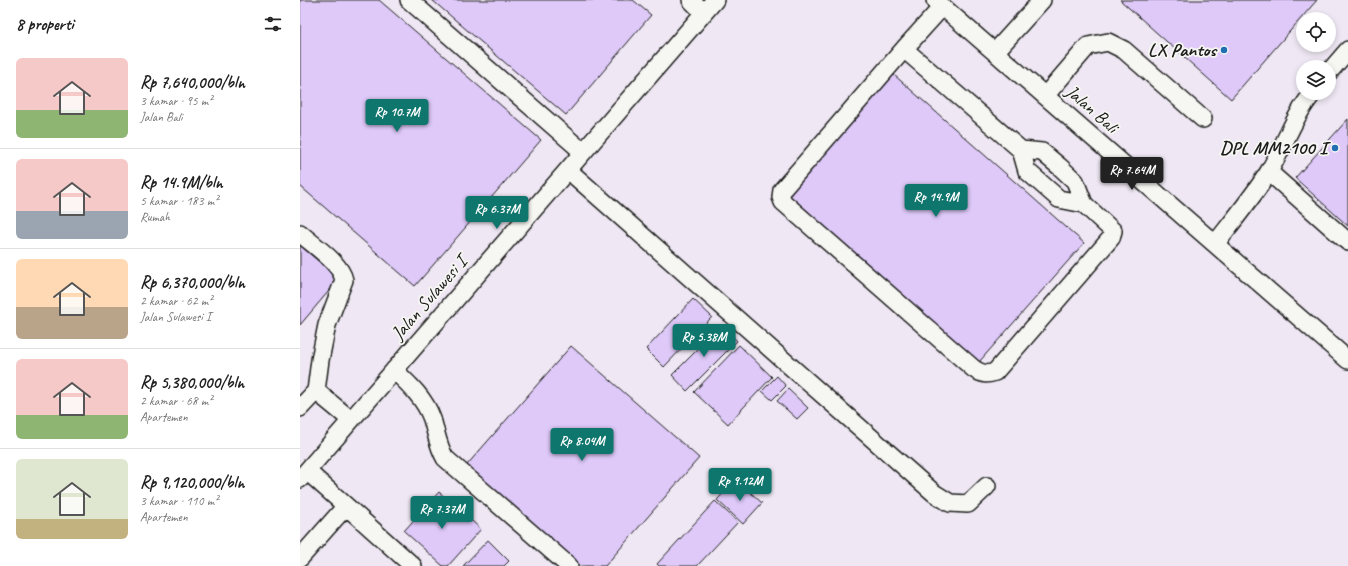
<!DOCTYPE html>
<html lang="id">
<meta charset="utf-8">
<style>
:root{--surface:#fff;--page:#f2f2f2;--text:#222;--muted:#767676;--line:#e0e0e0;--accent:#0f766e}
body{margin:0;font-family:Caveat,sans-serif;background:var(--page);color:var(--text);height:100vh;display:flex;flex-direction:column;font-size:15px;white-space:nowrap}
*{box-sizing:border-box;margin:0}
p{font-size:13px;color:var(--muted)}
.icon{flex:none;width:22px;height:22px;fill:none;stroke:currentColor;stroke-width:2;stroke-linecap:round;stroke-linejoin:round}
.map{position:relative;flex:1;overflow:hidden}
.side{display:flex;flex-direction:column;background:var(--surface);width:300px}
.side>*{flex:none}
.tools{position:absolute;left:996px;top:12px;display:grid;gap:8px}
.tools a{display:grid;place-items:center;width:40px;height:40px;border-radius:50%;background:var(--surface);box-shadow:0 2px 6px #0003;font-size:20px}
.price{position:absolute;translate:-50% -34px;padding:0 9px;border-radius:4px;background:var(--accent);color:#fff;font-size:13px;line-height:26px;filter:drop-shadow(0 1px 2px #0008)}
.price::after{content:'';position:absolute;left:50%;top:24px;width:12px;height:9px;margin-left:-6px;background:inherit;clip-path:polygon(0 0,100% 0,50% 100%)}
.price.selected{background:#222;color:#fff}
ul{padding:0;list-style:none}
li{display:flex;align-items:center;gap:12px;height:100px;padding:0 16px}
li+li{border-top:1px solid var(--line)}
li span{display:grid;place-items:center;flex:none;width:112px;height:80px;border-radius:6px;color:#555}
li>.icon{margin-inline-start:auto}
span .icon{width:48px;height:48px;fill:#fffc;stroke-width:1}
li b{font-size:17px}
h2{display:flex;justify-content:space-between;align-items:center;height:48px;padding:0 16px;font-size:17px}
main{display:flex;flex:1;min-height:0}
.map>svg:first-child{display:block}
</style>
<main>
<section class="side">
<h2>8 properti<svg class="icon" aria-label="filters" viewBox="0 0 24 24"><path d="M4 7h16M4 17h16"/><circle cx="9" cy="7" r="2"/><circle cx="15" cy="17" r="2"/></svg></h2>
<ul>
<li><span style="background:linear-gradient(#f6c9c9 65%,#8fb573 0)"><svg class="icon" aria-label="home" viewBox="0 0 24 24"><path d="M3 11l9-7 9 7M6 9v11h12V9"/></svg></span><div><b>Rp 7,640,000/bln</b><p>3 kamar · 95 m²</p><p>Jalan Bali</p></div></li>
<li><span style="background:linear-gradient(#f6c9c9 65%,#9aa5b1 0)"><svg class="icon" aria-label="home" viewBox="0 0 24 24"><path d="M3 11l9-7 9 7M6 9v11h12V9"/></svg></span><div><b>Rp 14.9M/bln</b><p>5 kamar · 183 m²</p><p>Rumah</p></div></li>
<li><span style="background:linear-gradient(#ffd9b3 60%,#b9a48a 0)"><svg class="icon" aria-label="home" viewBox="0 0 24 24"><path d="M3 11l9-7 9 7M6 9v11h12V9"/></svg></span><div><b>Rp 6,370,000/bln</b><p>2 kamar · 62 m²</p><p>Jalan Sulawesi I</p></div></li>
<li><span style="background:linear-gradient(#f6c9c9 70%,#8fb573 0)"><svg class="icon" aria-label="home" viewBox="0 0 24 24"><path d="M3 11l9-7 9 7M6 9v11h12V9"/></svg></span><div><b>Rp 5,380,000/bln</b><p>2 kamar · 68 m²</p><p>Apartemen</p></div></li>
<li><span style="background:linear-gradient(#dfe7d0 75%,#c2b280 0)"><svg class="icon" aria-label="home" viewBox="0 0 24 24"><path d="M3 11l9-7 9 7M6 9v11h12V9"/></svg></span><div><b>Rp 9,120,000/bln</b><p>3 kamar · 110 m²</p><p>Apartemen</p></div></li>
</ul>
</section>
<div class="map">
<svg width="1048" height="566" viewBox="0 0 1048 566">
<rect width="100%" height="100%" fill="#efe8f4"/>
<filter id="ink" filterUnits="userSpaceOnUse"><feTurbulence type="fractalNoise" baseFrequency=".025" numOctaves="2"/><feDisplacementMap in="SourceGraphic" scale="8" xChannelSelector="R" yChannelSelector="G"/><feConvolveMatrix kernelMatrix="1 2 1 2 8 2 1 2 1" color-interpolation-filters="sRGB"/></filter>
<g filter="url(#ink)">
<path fill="#dec9f9" stroke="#1c1c1c" d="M0 0H79L241 140 115 286 0 186Z
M132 0H333L351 15 266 115Z
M820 0H1017L931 99Z
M593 74 784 243 679 362 488 194Z
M1048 119V226L995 178Z
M0 245 39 279 0 325Z
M393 299 412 317 364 367 346 349Z
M422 325 437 341 387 391 372 375Z
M439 345 472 377 428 424 394 392Z
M271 346 399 458 305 566H280L166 466Z
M477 376 486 386 472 400 462 391Z
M488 389 508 408 497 419 477 401Z
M436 479 462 503 443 524 417 500Z
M139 492 181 529 148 566H143L104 531Z
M415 501 438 522 397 566H359L357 564Z
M188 540 209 561 204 566H163Z"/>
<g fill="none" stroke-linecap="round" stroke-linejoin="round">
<g stroke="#1c1c1c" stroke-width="20">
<path id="minor" d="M109 0 283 152
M391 0 404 13
M635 0 1048 360
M604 49 482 190 481 197 483 202 674 369C682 374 687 375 695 372L811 238 813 231 784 204 759 199 727 171 721 150 604 49 642 7
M695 52 742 0
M1029 72 1048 50
M745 96 788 46 808 42 824 50 903 119
M721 150 742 152 760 167 775 181 784 204
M268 170 634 493 650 503 668 504 687 486
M969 172 1048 242
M0 233C13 245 41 263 44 280L27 325 20 360 16 391 0 408
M915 244C933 221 952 198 968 173 984 147 993 117 1013 93
M94 370C110 385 125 399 132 419 136 432 138 446 145 458L269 566
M16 391 51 420
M7 471 113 566
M0 479 415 0
M0 558 46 506"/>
</g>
<use href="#minor" stroke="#f6f6f2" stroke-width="17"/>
</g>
</g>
<g fill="#1f6fb2" stroke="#f6f6f2" stroke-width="1.5">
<circle cx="924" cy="50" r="4"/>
<circle cx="1035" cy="148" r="4"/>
</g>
<g text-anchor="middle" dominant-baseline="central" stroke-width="3.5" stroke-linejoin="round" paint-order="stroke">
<g font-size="19" font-weight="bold" fill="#1c1c1c" stroke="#f6f6f2" text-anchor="end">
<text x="916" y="50">LX Pantos</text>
<text x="1027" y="148">DPL MM2100 I</text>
</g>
<g font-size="19" fill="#1c1c1c" stroke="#f6f6f2">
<text transform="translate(792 109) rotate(41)">Jalan Bali</text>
<text transform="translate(129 298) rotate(-49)">Jalan Sulawesi I</text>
</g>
</g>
</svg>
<div class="tools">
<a><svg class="icon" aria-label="locate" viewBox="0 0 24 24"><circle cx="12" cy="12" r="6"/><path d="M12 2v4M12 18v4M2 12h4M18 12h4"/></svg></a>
<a><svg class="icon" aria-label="layers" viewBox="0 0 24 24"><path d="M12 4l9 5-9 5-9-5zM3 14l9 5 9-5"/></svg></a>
</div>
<b class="price" style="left:97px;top:133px">Rp 10.7M</b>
<b class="price selected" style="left:832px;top:191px">Rp 7.64M</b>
<b class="price" style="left:636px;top:218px">Rp 14.9M</b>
<b class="price" style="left:197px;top:230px">Rp 6.37M</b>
<b class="price" style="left:404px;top:358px">Rp 5.38M</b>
<b class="price" style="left:282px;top:462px">Rp 8.04M</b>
<b class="price" style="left:440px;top:502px">Rp 9.12M</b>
<b class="price" style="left:142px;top:530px">Rp 7.37M</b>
</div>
</main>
